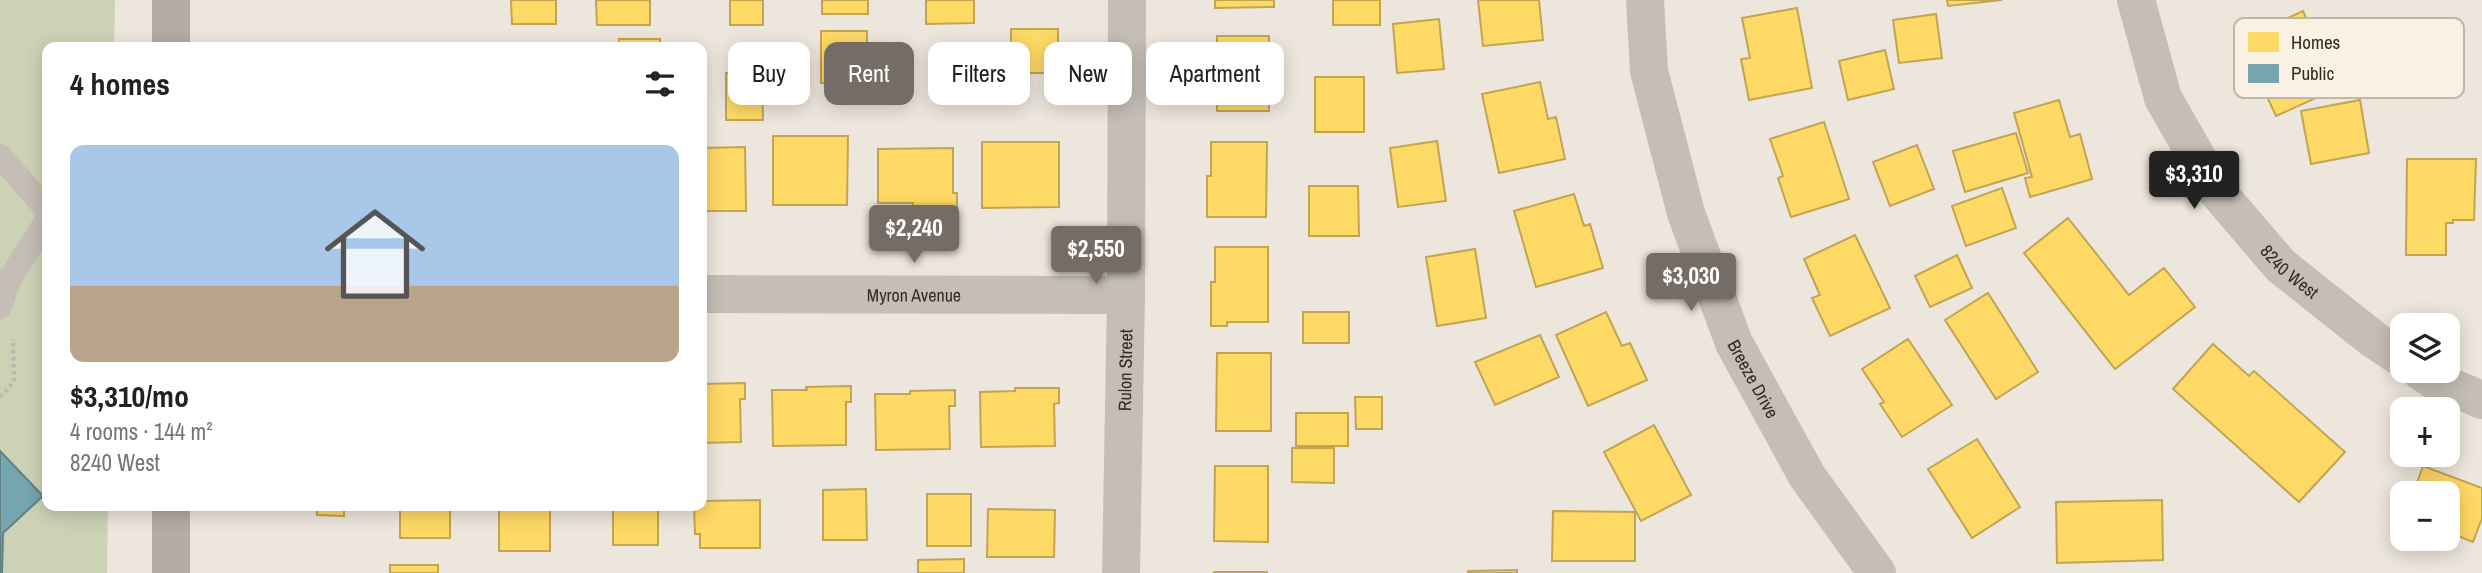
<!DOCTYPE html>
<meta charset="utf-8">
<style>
:root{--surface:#fff;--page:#f6f6f6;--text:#222;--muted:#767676;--accent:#756c65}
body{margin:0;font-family:"Archivo Narrow",sans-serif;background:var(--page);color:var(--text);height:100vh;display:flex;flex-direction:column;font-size:26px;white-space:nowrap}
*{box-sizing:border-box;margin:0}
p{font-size:23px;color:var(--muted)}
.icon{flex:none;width:38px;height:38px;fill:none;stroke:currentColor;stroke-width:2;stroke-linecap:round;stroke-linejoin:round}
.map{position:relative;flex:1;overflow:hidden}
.panel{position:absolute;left:42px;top:42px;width:665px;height:469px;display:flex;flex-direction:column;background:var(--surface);border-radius:14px;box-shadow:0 4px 18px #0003}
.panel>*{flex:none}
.top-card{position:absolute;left:728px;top:42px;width:665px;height:63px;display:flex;gap:14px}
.controls{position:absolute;left:2390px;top:313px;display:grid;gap:14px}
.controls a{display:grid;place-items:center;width:70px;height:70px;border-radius:14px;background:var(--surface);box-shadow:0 4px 18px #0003;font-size:35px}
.price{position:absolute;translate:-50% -60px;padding:0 16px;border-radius:7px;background:var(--accent);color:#fff;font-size:23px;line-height:46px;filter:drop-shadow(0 2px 4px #0008)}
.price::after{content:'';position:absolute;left:50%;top:42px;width:21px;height:16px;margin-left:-10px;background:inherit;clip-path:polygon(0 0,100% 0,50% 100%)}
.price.active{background:#222;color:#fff}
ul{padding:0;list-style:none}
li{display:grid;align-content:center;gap:14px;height:371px;padding:0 28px}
li span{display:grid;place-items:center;height:217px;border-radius:14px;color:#555}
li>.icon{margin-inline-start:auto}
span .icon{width:126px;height:126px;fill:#fffc;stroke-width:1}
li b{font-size:30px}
h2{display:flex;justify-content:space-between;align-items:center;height:84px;padding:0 28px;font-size:30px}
.pill{padding:0 24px;border-radius:14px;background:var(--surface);box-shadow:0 4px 18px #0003;font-size:24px;line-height:63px}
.pill.active{background:var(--accent);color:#fff}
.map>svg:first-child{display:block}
</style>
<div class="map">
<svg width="2482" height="573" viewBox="0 0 2482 573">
<rect width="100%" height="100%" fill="#ede6dc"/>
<path fill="#ccd3b5" d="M0 0H115L114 47H47V506H108L107 573H0Z"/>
<path fill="#ffd966" stroke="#c2a552" stroke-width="2" d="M511 0H556V24H512Z
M596 0H650V25H597Z
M730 0H763V25H730Z
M822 0H868V14H822Z
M926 0H974V23L926 24Z
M1215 0H1274V7L1215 8Z
M1333 0H1380V25H1333Z
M1478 0H1539L1543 40 1483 46Z
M1947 0H2002L1948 6Z
M1797 8 1812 88 1749 100 1741 59 1750 58 1742 18Z
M2303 11 2338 88 2276 116 2257 75 2265 71 2249 36Z
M1936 14 1942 58 1899 63 1893 20Z
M1439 19 1444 69 1397 73 1393 24Z
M1011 29H1058V73H1011Z
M821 31H867V83H821Z
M1217 36H1269V111H1217Z
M619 39H660V47H619Z
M1885 50 1894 89 1848 100 1839 61Z
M726 73H762L763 120H726Z
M1315 77H1364V132H1315Z
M1540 82 1548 119 1556 117 1565 159 1499 173 1482 94Z
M2059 100 2070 137 2080 134 2092 179 2030 197 2025 178 2032 177 2014 113Z
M2360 100 2369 153 2311 164 2301 111Z
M1824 122 1849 199 1791 217 1778 178 1783 176 1770 139Z
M2016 133 2028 173 1965 192 1953 151Z
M773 136H848L847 205H773Z
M1437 141 1446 201 1398 207 1390 148Z
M982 142H1059V207L982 208Z
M1211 142H1267L1266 217H1207V176H1211Z
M1917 145 1934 189 1890 206 1873 162Z
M745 147 746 211H702V148Z
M953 148V193H957V207H913V203H878V149Z
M2407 159H2476L2474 220H2453V223H2446V255H2406Z
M1309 186H1358L1359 236H1309Z
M2002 188 2016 228 1966 246 1952 206Z
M1574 194 1584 226 1590 224 1603 268 1536 287 1514 211Z
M2068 218 2129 295 2164 268 2195 307 2115 369 2024 253Z
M1855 235 1890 308 1830 336 1812 298 1820 295 1804 259Z
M1215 247H1268V322H1227V326H1211V282H1215Z
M1475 249 1486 318 1437 326 1426 257Z
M1957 255 1972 288 1930 307 1915 276Z
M1988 293 2038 372 1996 399 1945 320Z
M1303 312H1349V343H1303Z
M1606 312 1622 346 1630 343 1647 380 1588 406 1556 335Z
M1540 335 1559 377 1495 405 1475 362Z
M1908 339 1952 405 1902 437 1880 404 1884 402 1862 369Z
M2213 344 2249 376 2254 371 2345 452 2299 502 2173 389Z
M1217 353H1271V431H1216Z
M745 383V399H740L741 442 702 443V384Z
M851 386V402H846V445L773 446 772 390H807L806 387Z
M1015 388H1059V403L1054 404 1055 446 981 447 980 392 1015 391Z
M955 390V406H949L950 449 876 450 875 394H910V391Z
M1355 397H1382V429H1356Z
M1296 413H1348V446H1296Z
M1654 425 1691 495 1641 521 1604 452Z
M1977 439 2020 507 1972 538 1928 469Z
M1292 448H1334V483L1292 482Z
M1215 466H1268V542L1214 541Z
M2423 466 2482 488V518L2473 542 2448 532V494H2413Z
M866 489 867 540H823V490Z
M927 494H971V546H927Z
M760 500V548H700V534H695L694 506H702V501Z
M2162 500 2163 560 2057 563 2056 502Z
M317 506H344V516L317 515Z
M400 506H450V538H400Z
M499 506H550V551H499Z
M613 506H658V545H613Z
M988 509 1055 510 1054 557H987Z
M1553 511 1635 512V561H1552Z
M964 559V573H918V560Z
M390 565H438V573H390Z
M1517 570V573H1468V571Z
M1214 572H1267V573H1214Z"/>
<path fill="#76a5af" stroke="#628086" stroke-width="2" d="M0 451 43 496 3 533 2 573H0Z"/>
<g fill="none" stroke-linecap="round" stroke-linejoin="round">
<path stroke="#beb6af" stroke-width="4.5" stroke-dasharray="3.5 3.5" stroke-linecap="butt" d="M0 397 14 382 13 339"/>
<path stroke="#c5beb6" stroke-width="24" d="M0 156 47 210
M0 280H9L47 220
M0 307 9 280"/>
<g stroke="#c5beb6" stroke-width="38">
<path id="s1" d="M1645 0 1649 71 1686 213 1734 343 1807 476 1877 573"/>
<path id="s2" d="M2136 0 2163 98 2215 189 2281 266 2373 339 2403 359"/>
<path id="s3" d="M702 294 1126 295"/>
<path d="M2420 371 2432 379 2482 400"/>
<path id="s4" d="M1121 573 1126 295 1127 0"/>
</g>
<path stroke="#b4aca5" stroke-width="38" d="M171 0V47
M171 573V506"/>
</g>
<g text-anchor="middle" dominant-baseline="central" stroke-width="7" stroke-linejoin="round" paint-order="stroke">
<g font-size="18" fill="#352b25" stroke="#fbf1e3">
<text stroke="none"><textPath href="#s2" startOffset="318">8240 West</textPath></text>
<text stroke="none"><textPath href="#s3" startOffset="212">Myron Avenue</textPath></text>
<text stroke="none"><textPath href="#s4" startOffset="203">Rulon Street</textPath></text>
<text stroke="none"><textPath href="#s1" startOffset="397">Breeze Drive</textPath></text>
</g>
</g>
<rect x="2234" y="18" width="230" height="80" rx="10" fill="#fbf1e3" stroke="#c0b6aa" stroke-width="2"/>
<rect x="2248" y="32" width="31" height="20" fill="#ffd966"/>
<rect x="2248" y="64" width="31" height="19" fill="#76a5af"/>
<g font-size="19" fill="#352b25">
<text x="2291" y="49">Homes</text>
<text x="2291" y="80">Public</text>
</g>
</svg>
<div class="controls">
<a><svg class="icon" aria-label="layers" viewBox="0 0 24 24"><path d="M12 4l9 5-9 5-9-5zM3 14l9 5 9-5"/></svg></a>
<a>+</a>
<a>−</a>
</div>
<b class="price active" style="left:2194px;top:211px">$3,310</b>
<b class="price" style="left:914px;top:265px">$2,240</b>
<b class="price" style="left:1096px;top:286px">$2,550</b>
<b class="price" style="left:1691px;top:313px">$3,030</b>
<div class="top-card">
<a class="pill">Buy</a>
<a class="pill active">Rent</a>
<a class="pill">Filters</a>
<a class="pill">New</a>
<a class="pill">Apartment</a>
</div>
<section class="panel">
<h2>4 homes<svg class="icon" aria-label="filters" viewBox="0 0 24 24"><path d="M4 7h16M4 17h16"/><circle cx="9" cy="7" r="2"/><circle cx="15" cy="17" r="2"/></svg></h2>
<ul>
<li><span style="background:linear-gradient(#a9c7e8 65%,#b9a48a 0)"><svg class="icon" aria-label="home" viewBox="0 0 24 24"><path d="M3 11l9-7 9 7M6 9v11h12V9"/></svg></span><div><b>$3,310/mo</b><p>4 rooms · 144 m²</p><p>8240 West</p></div></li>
</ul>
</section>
</div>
